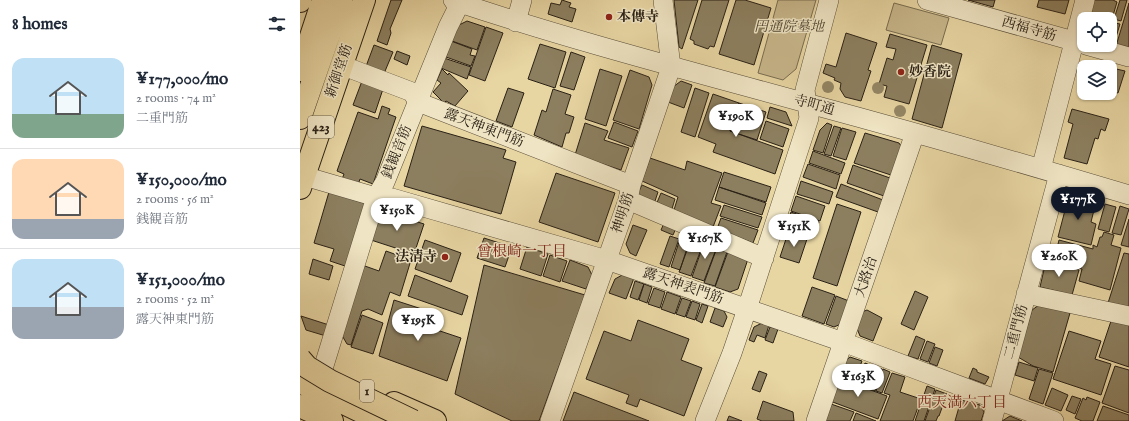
<!DOCTYPE html>
<meta charset="utf-8">
<style>
:root{--surface:#fff;--page:#f2f2f3;--text:#1f2937;--muted:#747a83;--line:#e0e1e3;--accent:#111827}
body{margin:0;font-family:"IM FELL English","Noto Serif JP",serif;background:var(--page);color:var(--text);height:100vh;display:flex;flex-direction:column;font-size:15px;white-space:nowrap}
*{box-sizing:border-box;margin:0}
p{font-size:13px;color:var(--muted)}
.icon{flex:none;width:22px;height:22px;fill:none;stroke:currentColor;stroke-width:2;stroke-linecap:round;stroke-linejoin:round}
.map{position:relative;flex:1;overflow:hidden}
.side{display:flex;flex-direction:column;background:var(--surface);width:300px}
.side>*{flex:none}
.controls{position:absolute;left:777px;top:12px;display:grid;gap:8px}
.controls a{display:grid;place-items:center;width:40px;height:40px;border-radius:8px;background:var(--surface);box-shadow:0 1px 3px #0004;font-size:20px}
.price{position:absolute;translate:-50% -34px;padding:0 9px;border-radius:14px;background:#fff;color:#222;font-size:13px;line-height:26px;filter:drop-shadow(0 1px 2px #0008)}
.price::after{content:'';position:absolute;left:50%;top:24px;width:12px;height:9px;margin-left:-6px;background:inherit;clip-path:polygon(0 0,100% 0,50% 100%)}
.price.current{background:var(--accent);color:#fff}
ul{padding:0;list-style:none}
li{display:flex;align-items:center;gap:12px;height:100px;padding:0 12px}
li+li{border-top:1px solid var(--line)}
li span{display:grid;place-items:center;flex:none;width:112px;height:80px;border-radius:12px;color:#555}
li>.icon{margin-inline-start:auto}
span .icon{width:48px;height:48px;fill:#fffc;stroke-width:1}
li b{font-size:17px}
h2{display:flex;justify-content:space-between;align-items:center;height:48px;padding:0 12px;font-size:17px}
main{display:flex;flex:1;min-height:0}
.map>svg:first-child{display:block}
</style>
<main>
<section class="side">
<h2>8 homes<svg class="icon" aria-label="filters" viewBox="0 0 24 24"><path d="M4 7h16M4 17h16"/><circle cx="9" cy="7" r="2"/><circle cx="15" cy="17" r="2"/></svg></h2>
<ul>
<li><span style="background:linear-gradient(#bfe0f5 70%,#7fa58c 0)"><svg class="icon" aria-label="home" viewBox="0 0 24 24"><path d="M3 11l9-7 9 7M6 9v11h12V9"/></svg></span><div><b>¥177,000/mo</b><p>2 rooms · 74 m²</p><p>二重門筋</p></div></li>
<li><span style="background:linear-gradient(#ffd9b3 75%,#9aa5b1 0)"><svg class="icon" aria-label="home" viewBox="0 0 24 24"><path d="M3 11l9-7 9 7M6 9v11h12V9"/></svg></span><div><b>¥150,000/mo</b><p>2 rooms · 56 m²</p><p>銭観音筋</p></div></li>
<li><span style="background:linear-gradient(#bfe0f5 60%,#9aa5b1 0)"><svg class="icon" aria-label="home" viewBox="0 0 24 24"><path d="M3 11l9-7 9 7M6 9v11h12V9"/></svg></span><div><b>¥151,000/mo</b><p>2 rooms · 52 m²</p><p>露天神東門筋</p></div></li>
</ul>
</section>
<div class="map">
<svg width="829" height="421" viewBox="0 0 829 421">
<rect width="100%" height="100%" fill="#e7d5a2"/>
<filter id="stains"><feTurbulence type="fractalNoise" baseFrequency=".005" numOctaves="4"/><feColorMatrix values="0 0 0 0 .2 0 0 0 0 .09 0 0 0 0 .02 0 0 0 .5 -.17"/></filter>
<radialGradient id="worn" r=".72"><stop offset=".6" stop-color="#630" stop-opacity="0"/><stop offset="1" stop-color="#630" stop-opacity=".3"/></radialGradient>
<path fill="#c7b68a" stroke="#786c50" d="M478 0H516L496 69 483 80 458 73Z
M594 3 649 18 641 45 586 30Z"/>
<path fill="#8c7f5f" stroke="#2a2116" d="M91 0H102L90 29 91 33 87 45 77 41Z
M262 0 271 3 269 7 276 9 272 22 248 14 251 3 260 5Z
M374 0H398L382 49 379 47Z
M402 0H429L414 47 410 46 408 49 394 44V41L390 39Z
M436 0H445L471 8 454 65 419 54Z
M668 0H695L693 7Z
M739 0H769L765 14 737 7Z
M794 0H813L817 2 812 19 790 14Z
M820 0H827L821 21 814 19Z
M829 3V50L816 46Z
M167 21 185 27 177 50 152 41 157 26Z
M810 22 820 24 813 47 810 45Z
M186 27 203 33 185 81 169 75Z
M546 33 577 43 568 70 571 71 561 101 545 97 540 89 541 83 534 80 535 78 523 73 526 64 536 67Z
M590 34 627 45 609 104 584 97 587 86 579 84 587 58 593 60 596 49 586 47Z
M151 41 172 49 170 55 175 56 171 66 146 57Z
M240 44 266 52 255 88 228 79Z
M74 45 93 52 83 76 65 69Z
M632 45 662 54 642 128 612 119Z
M97 51 110 56 107 65 94 59Z
M271 52 285 57 274 90 260 86Z
M144 58 171 67 167 79 141 68Z
M812 68 825 71 818 93 810 91V75Z
M142 69 148 75 149 73 168 91 155 106 146 101 144 103 133 92 141 83 137 80Z
M300 69 322 76 306 126 285 119Z
M330 70 349 77 352 85 339 129 313 120Z
M62 81 83 89 75 113 53 105Z
M381 81 392 85 384 108 368 102 373 87Z
M208 88 224 93 212 127 196 121Z
M395 88 409 93 395 137 381 132Z
M253 89 271 95 265 114 274 117 269 133H266L262 147 234 135 242 110 246 112Z
M413 94 439 103 430 131 483 150 475 174 413 152 416 144 398 137Z
M439 103 466 112 457 140 430 131Z
M82 106 90 109 88 114 96 117 73 184 60 179 58 185 42 179 44 174 37 171 58 112 78 119Z
M470 107 486 112 492 126 467 118Z
M772 109 809 119 805 131 801 129 798 139 795 138 787 164 764 158 773 124 768 122Z
M466 121 489 129 483 147 460 139Z
M314 122 338 131 332 147 308 138Z
M285 123 308 131 304 140 329 148 321 170 275 155Z
M527 123 532 125 523 153 513 150 520 130Z
M122 126 206 150 203 158 216 162 201 214 104 186Z
M534 126 541 128 531 156 524 154Z
M542 128 556 132 546 160 533 156Z
M565 133 599 143 603 149 594 176 554 163Z
M513 151 545 163 541 174 509 163Z
M350 158 385 170 387 161 422 173 411 203 421 206 413 227 373 213 378 197 342 181Z
M508 164 540 175 536 189 503 177Z
M553 165 590 178 584 196 547 183Z
M424 172 471 187 466 202 419 187Z
M256 173 315 193 298 242 239 222Z
M501 181 533 192 529 204 497 194Z
M541 184 583 200 578 212 536 197Z
M342 185 358 192 354 204 336 197Z
M419 187 466 203 462 215 415 200Z
M29 192 67 204 48 267 30 261 34 249 14 243Z
M361 193 375 199 371 212 356 205Z
M769 195 796 202 791 222 796 224 791 245 758 237Z
M496 196 525 206 520 221 491 211Z
M537 204 561 212 537 286 513 278Z
M805 204 816 207 809 232 798 229Z
M424 205 462 217 458 228 420 216Z
M820 206 829 209 821 235 812 233Z
M80 210 124 224 114 254 71 240Z
M491 212 519 222 516 232 487 222Z
M421 218 458 230 453 243 417 229Z
M829 219V247L821 245Z
M365 221 377 226 373 235 361 230Z
M333 225 347 230 336 256 330 253 326 244Z
M384 227 396 232 391 244 379 239Z
M804 232 814 235 811 245 821 248 810 290 779 281 782 269 754 261 759 240 793 249V245L797 247 800 237H802Z
M488 233 507 239 499 263 480 257Z
M396 235 405 239 391 276 379 272 389 245 393 246Z
M370 236 379 239 369 267 360 264Z
M184 238 212 247 205 267 177 258Z
M125 240 161 253 151 282 115 269Z
M405 240 418 244 404 281 392 277Z
M379 242 388 245 380 270 371 267Z
M418 245 428 249 415 286 404 283Z
M227 247 248 254 241 276 220 269Z
M429 249 445 255 447 262 438 289 430 292 415 287Z
M86 251 111 260 100 296 90 292 82 315 68 309 62 311 51 345 47 344 40 332 62 265 79 271Z
M824 253 829 254V310L808 303Z
M250 255 267 261 260 282 243 276Z
M13 259 33 266 29 280 9 274Z
M270 260 288 267 292 275 286 289 262 281Z
M746 261 779 270 772 295 740 287Z
M184 265 285 295 239 421H212L155 394Z
M324 274 334 278 326 299 309 293 315 279Z
M115 275 168 296 162 315 108 296Z
M335 281 344 284 338 300 330 297Z
M344 284 352 287 347 303 339 300Z
M512 287 535 295 524 324 502 316Z
M354 288 365 292 360 308 348 304Z
M615 291 628 297 614 330 601 324Z
M367 292 381 297 375 314 361 309Z
M536 296 549 301 541 324 534 327 526 324Z
M382 298 391 301 385 317 376 314Z
M94 300 128 311 125 326 161 338 147 381 79 356Z
M392 301 400 304 395 320 386 317Z
M402 304 408 306 402 323 396 320Z
M739 305 770 313 753 372 733 366 718 357 732 310Z
M415 308 424 311 427 317 423 327 410 322Z
M567 310 582 318 573 341 560 336 556 326 562 312Z
M62 315 83 323 73 354 51 347Z
M1 316 29 325 26 336 6 330Z
M338 320 389 339 381 360 402 368 384 416 340 399 337 407 326 403 329 395 286 379 304 331 331 341Z
M811 321 829 325V367L799 357Z
M462 323 469 325 465 338 457 335 454 342 449 340 454 327Z
M470 327 478 329 473 343 465 340Z
M769 331 801 341 795 359 811 364 801 395 753 379Z
M616 336 625 340 618 359 608 356Z
M627 341 635 344 628 362 620 359Z
M635 347 643 350 637 366 629 363Z
M550 357 562 361 554 382 539 376 544 362Z
M719 362 738 368 734 381 715 375Z
M565 363 572 366 564 386 557 383Z
M573 366 582 369 575 391 565 386Z
M815 366 829 370V413L802 403Z
M673 368 677 370V372L689 377 685 384 669 378Z
M583 369 590 372 582 393 576 391Z
M739 369 753 373 743 404 729 399Z
M459 371 467 374 460 392 452 389Z
M592 373 605 377 600 392 621 399 613 421H580L590 395 584 393Z
M538 378 587 396 578 419 530 401Z
M627 386 635 389 624 421H615Z
M752 388 768 395 761 411 745 405Z
M636 390 647 394 639 416H638L636 421H625Z
M274 392 349 421H263Z
M772 396 781 399 775 414 766 410Z
M787 397 800 402 793 421H782L775 418 783 398 786 400Z
M661 400 680 405 684 412 681 421H655Z
M463 401 493 412 494 421H462L457 419Z
M531 404 554 412 550 421H525Z
M803 406 829 415V421H797Z
M556 413 576 421H553Z
M429 416 442 421H427Z
M710 416 722 421H702Z"/>
<g fill="none" stroke-linecap="round" stroke-linejoin="round">
<g stroke="#594e39" stroke-width="20">
<path id="minor" d="M153 0 160 3C274 41 390 71 506 103 614 132 722 163 829 195
M627 0 784 44
M216 22 222 0
M786 45 829 57
M41 65 112 92 118 102 331 185
M741 169 785 0
M4 176 76 197 92 198 307 260 543 342 754 421
M328 200 464 258
M726 294 829 316
M22 372 76 197 85 182 148 27 160 3
M250 421 328 200 331 185 371 67 363 0
M405 421 432 353 447 309 509 118 505 90 529 0
M516 421 615 133
M692 421 759 174"/>
</g>
<g stroke="#2a2116" stroke-width="24">
<path id="highway" d="M0 1V0
M0 70 23 0
M0 118 41 0
M0 188 64 0
M0 382 81 421
M94 403 135 421
M0 406 32 421"/>
</g>
<use href="#minor" stroke="#efe4c3" stroke-width="19"/>
<use href="#highway" stroke="#e7d5a2" stroke-width="22"/>
<g stroke="#2a2116" stroke-width="24" stroke-linecap="butt">
<path id="highway-bridge" d="M0 359 7 367 30 381 113 421"/>
</g>
<use href="#highway-bridge" stroke="#e7d5a2" stroke-width="22"/>
</g>
<g fill="#948665">
<circle cx="528" cy="87" r="6"/>
<circle cx="578" cy="88" r="6"/>
<circle cx="600" cy="111" r="6"/>
</g>
<g fill="#8f2418" stroke="#efe4c3" stroke-width="1.5">
<circle cx="309" cy="17" r="4"/>
<circle cx="601" cy="72" r="4"/>
<circle cx="145" cy="257" r="4"/>
</g>
<g text-anchor="middle" dominant-baseline="central" stroke-width="3" stroke-linejoin="round" paint-order="stroke">
<g fill="#efe4c3" stroke="#655c4a" stroke-width="1">
<rect x="8" y="116" width="26" height="22" rx="3"/>
<rect x="60" y="380" width="14" height="22" rx="3"/>
</g>
<g font-size="13" font-weight="bold" fill="#2a2116">
<text x="21" y="127">423</text>
<text x="67" y="391">1</text>
</g>
<g font-size="14" font-weight="bold" fill="#2a2116" stroke="#efe4c3" text-anchor="start">
<text x="317" y="17">本傳寺</text>
<text x="609" y="72">妙香院</text>
<text x="137" y="257" text-anchor="end">法清寺</text>
</g>
<g font-size="14" font-style="italic" fill="#514633" stroke="#efe4c3">
<text x="489" y="27">円通院墓地</text>
</g>
<g font-size="14" fill="#2a2116" stroke="#efe4c3">
<text transform="translate(729 29) rotate(16)">西福寺筋</text>
<text transform="translate(39 71) rotate(-71)">新御堂筋</text>
<text transform="translate(514 105) rotate(15)">寺町通</text>
<text transform="translate(184 128) rotate(21)">露天神東門筋</text>
<text transform="translate(97 152) rotate(-68)">銭観音筋</text>
<text transform="translate(323 213) rotate(-72)">神明筋</text>
<text transform="translate(566 277) rotate(-71)">大路治</text>
<text transform="translate(383 286) rotate(19)">露天神表門筋</text>
<text transform="translate(716 332) rotate(-75)">二重門筋</text>
</g>
<g font-size="15" fill="#7a1f14" stroke="#efe4c3">
<text x="222" y="251">曾根崎一丁目</text>
<text x="662" y="402">西天満六丁目</text>
</g>
</g>
<rect width="100%" height="100%" filter="url(#stains)"/>
<rect width="100%" height="100%" fill="url(#worn)"/>
</svg>
<div class="controls">
<a><svg class="icon" aria-label="locate" viewBox="0 0 24 24"><circle cx="12" cy="12" r="6"/><path d="M12 2v4M12 18v4M2 12h4M18 12h4"/></svg></a>
<a><svg class="icon" aria-label="layers" viewBox="0 0 24 24"><path d="M12 4l9 5-9 5-9-5zM3 14l9 5 9-5"/></svg></a>
</div>
<b class="price" style="left:436px;top:138px">¥190K</b>
<b class="price current" style="left:778px;top:221px">¥177K</b>
<b class="price" style="left:97px;top:232px">¥150K</b>
<b class="price" style="left:494px;top:248px">¥151K</b>
<b class="price" style="left:405px;top:260px">¥167K</b>
<b class="price" style="left:759px;top:278px">¥260K</b>
<b class="price" style="left:118px;top:342px">¥195K</b>
<b class="price" style="left:558px;top:398px">¥163K</b>
</div>
</main>
